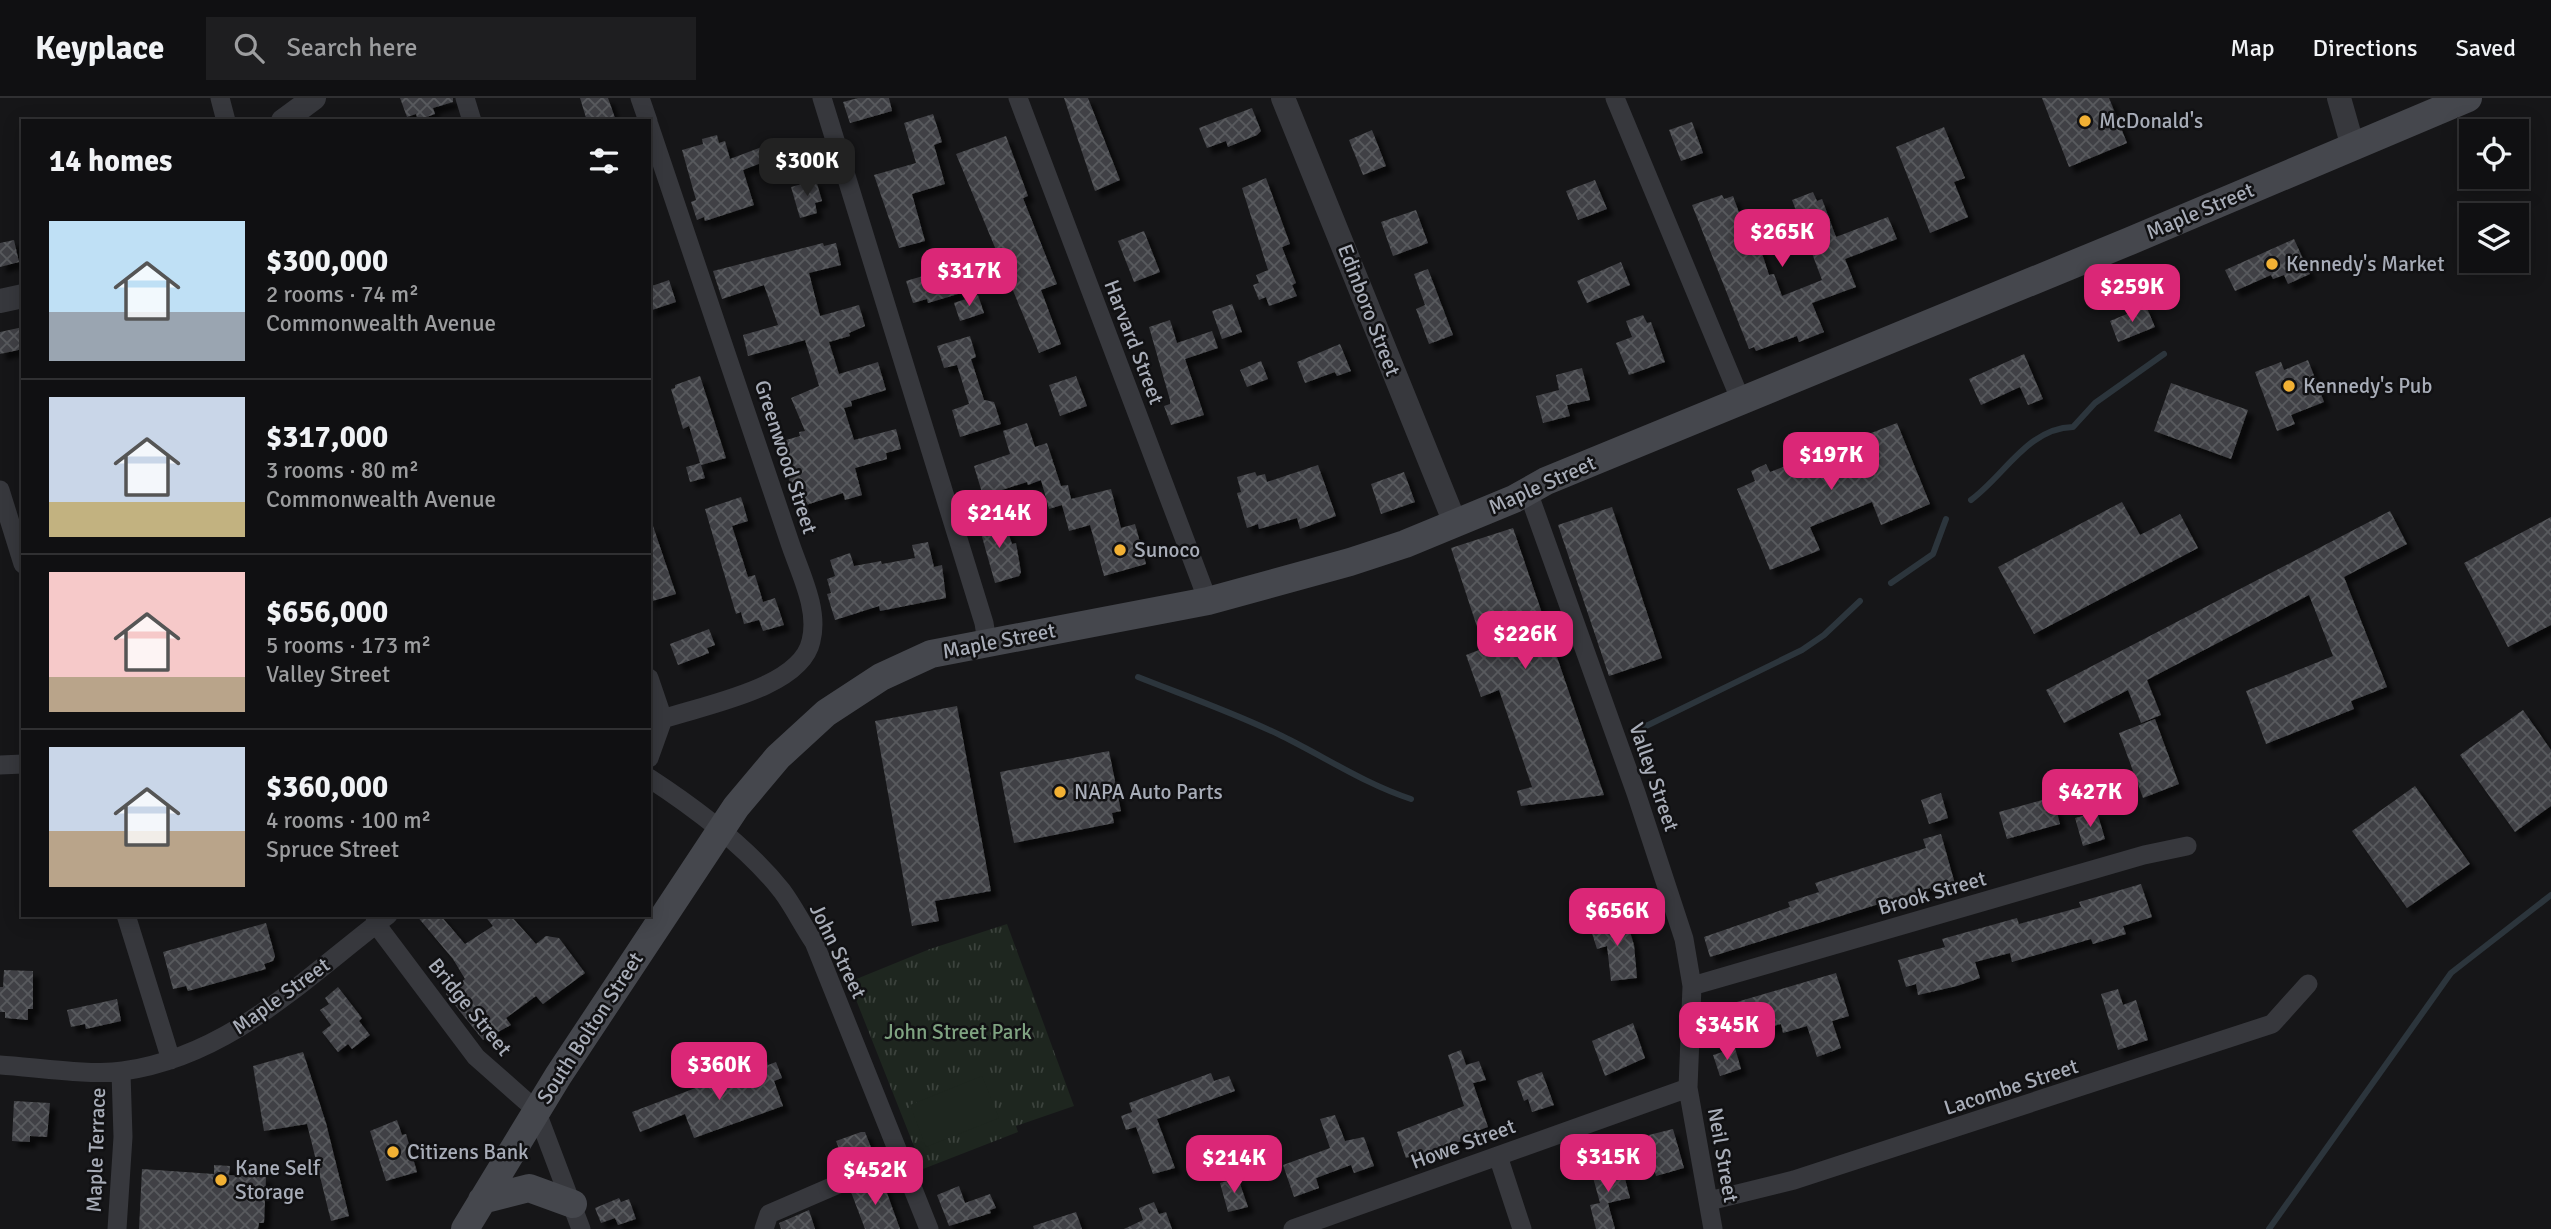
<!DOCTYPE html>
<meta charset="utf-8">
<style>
:root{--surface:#101012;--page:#1e1e20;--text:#f1f3f6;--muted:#9c9d9f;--line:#303032;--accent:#db2777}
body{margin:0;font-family:Signika,sans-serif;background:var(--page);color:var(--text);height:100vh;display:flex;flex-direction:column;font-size:26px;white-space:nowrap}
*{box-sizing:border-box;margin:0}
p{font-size:23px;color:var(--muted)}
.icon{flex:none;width:38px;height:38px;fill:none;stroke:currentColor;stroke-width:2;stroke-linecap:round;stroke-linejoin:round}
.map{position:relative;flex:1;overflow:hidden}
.details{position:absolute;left:21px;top:21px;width:630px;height:798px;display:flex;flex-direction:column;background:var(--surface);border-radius:0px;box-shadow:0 4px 18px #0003,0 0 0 2px var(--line)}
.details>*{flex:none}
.buttons{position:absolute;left:2459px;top:21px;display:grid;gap:14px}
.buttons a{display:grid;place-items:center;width:70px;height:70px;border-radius:0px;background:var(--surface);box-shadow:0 4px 18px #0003,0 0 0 2px var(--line);font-size:35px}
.price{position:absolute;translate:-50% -60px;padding:0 16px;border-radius:14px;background:var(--accent);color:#fff;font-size:23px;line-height:46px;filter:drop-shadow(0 2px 4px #0008)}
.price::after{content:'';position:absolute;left:50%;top:42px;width:21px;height:16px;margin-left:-10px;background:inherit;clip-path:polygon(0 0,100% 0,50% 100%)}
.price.current{background:#222;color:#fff}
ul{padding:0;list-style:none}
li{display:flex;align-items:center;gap:21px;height:175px;padding:0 28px}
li+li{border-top:2px solid var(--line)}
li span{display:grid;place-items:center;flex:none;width:196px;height:140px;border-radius:0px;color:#555}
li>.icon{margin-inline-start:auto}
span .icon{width:84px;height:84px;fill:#fffc;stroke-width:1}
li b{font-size:30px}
h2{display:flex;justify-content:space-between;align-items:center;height:84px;padding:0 28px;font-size:30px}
header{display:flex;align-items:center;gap:42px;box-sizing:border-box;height:98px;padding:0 35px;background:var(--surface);border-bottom:2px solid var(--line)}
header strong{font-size:33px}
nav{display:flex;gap:38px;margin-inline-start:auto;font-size:24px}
.search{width:490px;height:63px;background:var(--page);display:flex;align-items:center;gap:18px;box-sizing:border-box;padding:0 24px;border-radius:0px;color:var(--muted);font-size:26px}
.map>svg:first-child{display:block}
</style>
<header>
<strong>Keyplace</strong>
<div class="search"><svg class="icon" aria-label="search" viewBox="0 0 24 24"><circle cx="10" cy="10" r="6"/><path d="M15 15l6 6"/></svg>Search here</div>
<nav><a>Map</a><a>Directions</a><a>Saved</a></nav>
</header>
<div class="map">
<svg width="2551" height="1131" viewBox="0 0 2551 1131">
<defs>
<pattern id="grass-tufts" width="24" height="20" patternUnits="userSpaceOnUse" patternTransform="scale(1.75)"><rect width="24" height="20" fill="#1e261f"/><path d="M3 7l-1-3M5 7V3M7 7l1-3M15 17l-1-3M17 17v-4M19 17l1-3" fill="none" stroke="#3c433d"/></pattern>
<pattern id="building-cross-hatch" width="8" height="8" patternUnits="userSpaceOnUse" patternTransform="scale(1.75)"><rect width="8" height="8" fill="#404145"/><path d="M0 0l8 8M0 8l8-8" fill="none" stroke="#595a5e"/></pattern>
<filter id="shadow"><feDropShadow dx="6" dy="6" stdDeviation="2" flood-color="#0009"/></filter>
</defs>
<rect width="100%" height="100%" fill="#161618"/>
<path fill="url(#grass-tufts)" d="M1007 826 1074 1008 1016 1028 1018 1034 923 1071 849 884 930 851Z"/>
<path fill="#1e261f" d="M982 978 999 1020 926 1049 910 1007Z"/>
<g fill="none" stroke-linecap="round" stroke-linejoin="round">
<path stroke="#2c353c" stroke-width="6" d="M1971 402C2005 377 2028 330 2073 329L2095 305 2164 256
M1891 485 1933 456 1946 421
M1138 579C1186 598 1235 615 1282 638 1325 659 1365 686 1411 701
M1642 630 1802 552 1824 537 1860 503
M2269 1131 2451 875 2551 797"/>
</g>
<path fill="url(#building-cross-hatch)" filter="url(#shadow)" d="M400 0H453V4L433 10 435 16 418 22 416 16 407 19Z
M580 0H608L615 20 587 23Z
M858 0H889L892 13 850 25 843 4Z
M1064 0H1088L1120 82 1095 93Z
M2042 0H2109L2127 45 2069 69Z
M1252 10 1261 33 1257 37 1228 49 1226 43 1207 50 1199 30Z
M933 16 942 44 934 47 945 86 912 96 925 143 899 150 874 77 916 65 904 25Z
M1692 24 1703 55 1681 63 1669 32Z
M1944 29 1965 80 1954 84 1968 119 1930 135 1896 49Z
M1372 32 1386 68 1363 77 1349 42Z
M717 37 719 45 725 43 730 61 780 42 785 56 743 72 754 107 705 123 704 119 697 122 691 104 696 102 682 52 703 46 702 41Z
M1006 38 1028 98 1023 100 1057 186 1041 192 1061 246 1039 255 956 56Z
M1266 80 1290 146 1282 149 1296 185 1292 187 1297 198 1269 208 1266 199 1259 202 1253 187 1259 185 1256 177 1268 172 1242 90Z
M816 82 822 103 815 105 817 115 800 120 791 89Z
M1595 82 1607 111 1578 122 1566 93Z
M1813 94 1817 103 1822 101 1836 139 1888 119 1897 141 1845 161 1856 189 1812 205 1824 234 1799 244 1797 238 1756 253 1754 249 1749 251 1692 107 1722 97 1724 101 1733 98 1750 145 1758 143 1769 177 1774 176 1782 198 1822 182 1792 102Z
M1416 112 1428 145 1393 158 1381 124Z
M1144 133 1160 174 1134 184 1118 143Z
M2294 141 2310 176 2288 186 2284 177 2273 181 2271 177 2235 193 2225 172Z
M14 142 19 164 0 169V145Z
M823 145 824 148 836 145 841 167 809 175 820 218 859 207 865 228 849 235 850 238 829 244 839 276 878 264 886 292 851 303 852 308 844 310 854 342 896 331 901 351 886 355 887 361 855 370 862 397 845 402 843 395 797 410 779 344 800 338 799 334 805 333 791 300 819 288 805 242 748 258 743 237 778 227 764 187 722 201 713 173Z
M1621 164 1630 187 1587 205 1577 183Z
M950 170 958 196 928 205 927 201 913 205 906 183Z
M1428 171 1453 237 1429 246 1416 211 1425 207 1414 176Z
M669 182 676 204 649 213V189Z
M978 197 984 215 960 223 954 205Z
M1232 206 1242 234 1222 241 1212 213Z
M2146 208 2155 229 2118 244 2110 223Z
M1643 217 1647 225 1651 224 1665 264 1629 277 1616 245 1632 239 1626 223Z
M1170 222 1177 245 1212 233 1218 250 1185 261 1204 317 1171 327 1164 308 1170 306V302L1149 229Z
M23 229V251L0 256V234Z
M970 238 976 259 971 261 984 302 994 304 1001 326 960 339 952 312 969 306 957 267 944 270 937 248Z
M1340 246 1351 273 1337 278 1335 274 1305 285 1297 264Z
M2024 256 2043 301 2028 307 2020 289 1981 307 1969 281Z
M2308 262 2324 304 2291 317 2295 326 2277 333 2255 274 2281 264 2284 272Z
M1261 263 1268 281 1247 289 1240 272Z
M1582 270 1590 302 1567 307 1570 318 1543 325 1536 298 1559 292 1556 277Z
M700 278 726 360 701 367 705 380 690 384 686 369 700 365 689 328 683 331 671 291 675 290V287Z
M1076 278 1087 308 1060 318 1049 287Z
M2171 285 2248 312 2231 361 2154 333Z
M1027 325 1035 349 1047 345 1061 388 1068 387 1071 401 1111 391 1121 430 1135 426 1146 466 1104 478 1090 427 1069 433 1062 407 1049 411 1041 382 1028 387 1027 384 983 398 974 368 1010 356 1003 333Z
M1897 325 1930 406 1881 427 1872 404 1810 429 1820 452 1770 472 1737 391 1755 383 1751 373 1766 366 1770 374Z
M1318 367 1336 418 1300 431 1297 420 1259 431 1258 426 1247 430 1237 395 1241 394 1237 379 1255 374 1257 378 1265 376 1267 384Z
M1404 374 1415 404 1381 416 1371 386Z
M741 399 748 423 732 428 748 479 755 477 763 504 775 500 784 527 763 533 759 522 744 526 741 514 736 516 705 411Z
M2122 404 2140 437 2180 416 2198 450 2034 536 1998 469Z
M1612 409 1662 560 1609 578 1558 427Z
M2390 413 2407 446 2344 479 2387 589 2351 603 2354 611 2266 646 2246 593 2333 558 2309 497 2147 582 2161 617 2141 625 2128 592 2064 625 2046 592Z
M995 416 1000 433 1007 431 1012 446 1016 445 1021 474 1019 478 995 485 977 421Z
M2551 419V527L2508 549 2464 465Z
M649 428H653L676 496 649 504Z
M1513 430 1604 697 1521 708 1517 693 1532 689 1499 592 1481 599 1466 557 1484 550 1451 450Z
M928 444 934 469 942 467 946 500 880 513 879 508 835 522 827 496 831 495 827 481 835 478 830 462 850 455 854 468 881 463 882 466 915 460 912 447Z
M709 531 715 547 707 550 709 555 678 567 670 546Z
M957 608 991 793 935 803 939 823 912 828 875 623Z
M2523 612 2551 652V708L2515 734 2460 657Z
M2155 621 2179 686 2143 700 2119 635Z
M1109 653 1121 713 1112 715 1114 725 1014 745 1000 674Z
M2415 688 2470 766 2407 810 2352 733Z
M1941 695 1948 720 1929 726 1921 702Z
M2053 699 2060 726 2007 741 1999 714Z
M2097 714 2105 741 2083 748 2075 720Z
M1941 736 1955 786 1931 793 1930 790 1710 859 1704 839 1790 809 1788 804 1819 794 1815 785 1926 750 1923 741Z
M2141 786 2152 819 2123 828 2126 836 2093 846 2091 841 2012 864 2010 855 1975 864 1980 880 1957 888 1918 897 1916 886 1906 889 1898 862 1945 849 1942 841 2017 820 2019 826 2081 809 2079 804Z
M416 817H440L465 846 493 828 484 817H510L536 846 546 838 559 840 585 875 543 906 536 898 506 920 511 927 483 942 446 896 465 881 453 861Z
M1625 818 1634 847 1637 880 1611 883 1607 848 1597 851 1590 829Z
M266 825 275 858 273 863 264 866 266 871 188 893 186 888 173 891 163 854Z
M4 872 33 873V911H28V922L5 920V914H0V889H3Z
M1836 875 1849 918 1832 923 1841 950 1817 959 1807 928 1783 935 1781 926 1722 943 1713 911Z
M338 889 362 920 359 923 370 937 352 951 348 946 338 954 322 934 331 927 320 912 329 906 325 900Z
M2118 891 2123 907 2136 902 2148 942 2118 952 2101 896Z
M117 901 121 923 86 931 85 926 71 929 67 912Z
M1633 925 1645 960 1605 978 1592 943Z
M1735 950 1741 971 1720 978 1713 957Z
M1461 952 1466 967 1479 963 1486 982 1473 985 1488 1029 1474 1034 1475 1039 1406 1060 1397 1034 1464 1008 1448 957Z
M303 954 326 1025 349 1118 331 1123 307 1026 264 1033 253 968Z
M767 963 768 967 776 964 782 980 774 983 783 1008 694 1040 685 1016 640 1034 632 1014Z
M1542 974 1554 1007 1532 1014 1528 1001 1524 1003 1517 983Z
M1211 975 1214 983 1229 978 1235 993 1157 1021 1175 1070 1153 1076 1136 1029 1126 1032 1121 1018 1132 1014 1129 1005Z
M14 1003 50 1005 47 1039 30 1038V1044L12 1043Z
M1335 1017 1345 1043 1364 1039 1374 1068 1354 1075 1351 1067 1316 1080 1319 1090 1294 1099 1283 1067 1330 1050 1320 1021Z
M397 1022 402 1037 406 1036 417 1074 386 1083 370 1033Z
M1673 1031 1684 1070 1656 1078 1647 1044 1651 1043 1649 1037Z
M861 1034H865L874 1057 846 1069 836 1043Z
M1621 1065 1630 1100 1608 1105 1615 1131H1596L1590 1107 1600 1105 1591 1072Z
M214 1067 230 1068 229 1077 266 1079 264 1125H259L258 1131H139L142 1071 214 1076Z
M1238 1080 1248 1109 1228 1114 1220 1085Z
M882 1081 896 1120 900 1131H865L851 1094Z
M959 1088 965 1105 990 1096 996 1110 990 1112 991 1115 949 1128 937 1097Z
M619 1100 621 1104 629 1101 636 1121 618 1127 615 1120 601 1125 595 1110Z
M1154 1104 1159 1116 1166 1114 1172 1131H1124L1143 1122 1139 1110Z
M809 1112 815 1131H781L779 1125Z
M1076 1114 1082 1131H1034L1033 1128Z"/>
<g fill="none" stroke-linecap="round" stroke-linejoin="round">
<path stroke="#37383d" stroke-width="19" d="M220 0 226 23
M465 0 472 23
M640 0 648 23
M822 0 984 525 987 544
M1018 0 1208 503
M1615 0 1741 303
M649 27 791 448C801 477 819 512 811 543 801 590 704 607 663 621
M1527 391 1636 695 1684 841 1692 888 1688 990 1713 1131
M0 392 23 466
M649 580 663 621 649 660
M0 667 23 666
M649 680C695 710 748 750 782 793 794 809 803 828 814 844L929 1131
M126 817 171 962
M375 817 376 826 476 959 536 1012 581 1131
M1692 888 2144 757 2187 748
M0 967C34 969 92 978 123 973 230 958 305 880 388 817
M1498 1058 1522 1131
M1709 1103 1794 1082 2272 926 2308 886
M117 1131 123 1039 121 974
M764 1131 769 1116 901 1059
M1293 1131 1688 990"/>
<path stroke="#37383d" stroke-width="24" d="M1283 0 1455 425
M2339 0 2353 49
M283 23 314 0
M0 203 23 198"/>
<path stroke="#45474d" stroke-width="28" d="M482 1102 529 1090 573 1106
M465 1131 558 978 736 709 778 659 826 615 881 579 931 556 1208 503 1350 464 1405 446 1514 401 1546 383 2130 143 2468 0"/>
</g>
<g fill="#f2b134" stroke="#111113" stroke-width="2.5">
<circle cx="2085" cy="23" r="7"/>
<circle cx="2272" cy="166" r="7"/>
<circle cx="2289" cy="288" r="7"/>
<circle cx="1120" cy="452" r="7"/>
<circle cx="1060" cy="694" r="7"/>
<circle cx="393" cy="1054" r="7"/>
<circle cx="221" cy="1082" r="7"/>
</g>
<g text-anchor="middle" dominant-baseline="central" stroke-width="5" stroke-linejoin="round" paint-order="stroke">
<g font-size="21" fill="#a8adb8" stroke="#111113" text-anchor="start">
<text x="2099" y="23">McDonald's</text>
<text x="2286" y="166">Kennedy's Market</text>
<text x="2303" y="288">Kennedy's Pub</text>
<text x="1134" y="452">Sunoco</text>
<text x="1074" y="694">NAPA Auto Parts</text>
<text x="407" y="1054">Citizens Bank</text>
<text x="235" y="1070">Kane Self<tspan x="235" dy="24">Storage</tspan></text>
</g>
<g font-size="21" fill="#a8adb8" stroke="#111113">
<text transform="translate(2200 113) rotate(-23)">Maple Street</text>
<text transform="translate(1369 212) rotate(69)">Edinboro Street</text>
<text transform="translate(1134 244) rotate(69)">Harvard Street</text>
<text transform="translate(786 359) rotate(72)">Greenwood Street</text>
<text transform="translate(1542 387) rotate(-24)">Maple Street</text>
<text transform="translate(999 543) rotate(-11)">Maple Street</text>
<text transform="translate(1654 679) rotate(71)">Valley Street</text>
<text transform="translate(1932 795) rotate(-16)">Brook Street</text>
<text transform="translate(838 853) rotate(64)">John Street</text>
<text transform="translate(281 898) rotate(-36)">Maple Street</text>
<text transform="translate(470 909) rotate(51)">Bridge Street</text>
<text transform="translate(590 930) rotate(-57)">South Bolton Street</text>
<text transform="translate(2011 989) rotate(-18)">Lacombe Street</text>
<text transform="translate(1463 1046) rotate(-20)">Howe Street</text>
<text transform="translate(96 1052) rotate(-88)">Maple Terrace</text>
<text transform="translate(1723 1057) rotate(80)">Neil Street</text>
</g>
<g font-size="21" fill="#7fa381" stroke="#111113">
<text x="958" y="934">John Street Park</text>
</g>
</g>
</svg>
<div class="buttons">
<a><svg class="icon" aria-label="locate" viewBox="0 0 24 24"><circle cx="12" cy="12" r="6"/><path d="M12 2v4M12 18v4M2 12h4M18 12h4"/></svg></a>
<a><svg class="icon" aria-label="layers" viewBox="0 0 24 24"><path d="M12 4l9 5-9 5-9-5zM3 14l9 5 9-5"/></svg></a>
</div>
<b class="price current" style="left:807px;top:100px">$300K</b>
<b class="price" style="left:1782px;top:171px">$265K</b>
<b class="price" style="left:969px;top:210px">$317K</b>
<b class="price" style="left:2132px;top:226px">$259K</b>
<b class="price" style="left:1831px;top:394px">$197K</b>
<b class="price" style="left:999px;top:452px">$214K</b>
<b class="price" style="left:1525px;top:573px">$226K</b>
<b class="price" style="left:2090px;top:731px">$427K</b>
<b class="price" style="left:1617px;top:850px">$656K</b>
<b class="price" style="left:1727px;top:964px">$345K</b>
<b class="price" style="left:719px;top:1004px">$360K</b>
<b class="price" style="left:1608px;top:1096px">$315K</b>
<b class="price" style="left:1234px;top:1097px">$214K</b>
<b class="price" style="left:875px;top:1109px">$452K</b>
<section class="details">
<h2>14 homes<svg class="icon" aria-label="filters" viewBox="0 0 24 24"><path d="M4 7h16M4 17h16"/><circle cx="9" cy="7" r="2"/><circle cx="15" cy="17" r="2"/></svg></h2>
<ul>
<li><span style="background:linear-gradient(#bfe0f5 65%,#9aa5b1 0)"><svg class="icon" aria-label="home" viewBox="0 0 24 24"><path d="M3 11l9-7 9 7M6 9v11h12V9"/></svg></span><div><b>$300,000</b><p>2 rooms · 74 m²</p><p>Commonwealth Avenue</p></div></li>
<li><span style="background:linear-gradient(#c9d6e8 75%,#c2b280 0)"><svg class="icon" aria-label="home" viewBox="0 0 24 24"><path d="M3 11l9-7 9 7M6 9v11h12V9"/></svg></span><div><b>$317,000</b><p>3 rooms · 80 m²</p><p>Commonwealth Avenue</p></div></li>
<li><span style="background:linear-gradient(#f6c9c9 75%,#b9a48a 0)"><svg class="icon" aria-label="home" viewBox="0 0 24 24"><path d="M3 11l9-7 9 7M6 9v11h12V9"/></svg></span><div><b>$656,000</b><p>5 rooms · 173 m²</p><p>Valley Street</p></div></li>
<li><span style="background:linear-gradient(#c9d6e8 60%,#b9a48a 0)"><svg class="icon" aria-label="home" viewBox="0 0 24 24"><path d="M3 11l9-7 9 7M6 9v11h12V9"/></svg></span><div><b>$360,000</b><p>4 rooms · 100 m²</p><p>Spruce Street</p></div></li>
</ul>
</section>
</div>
